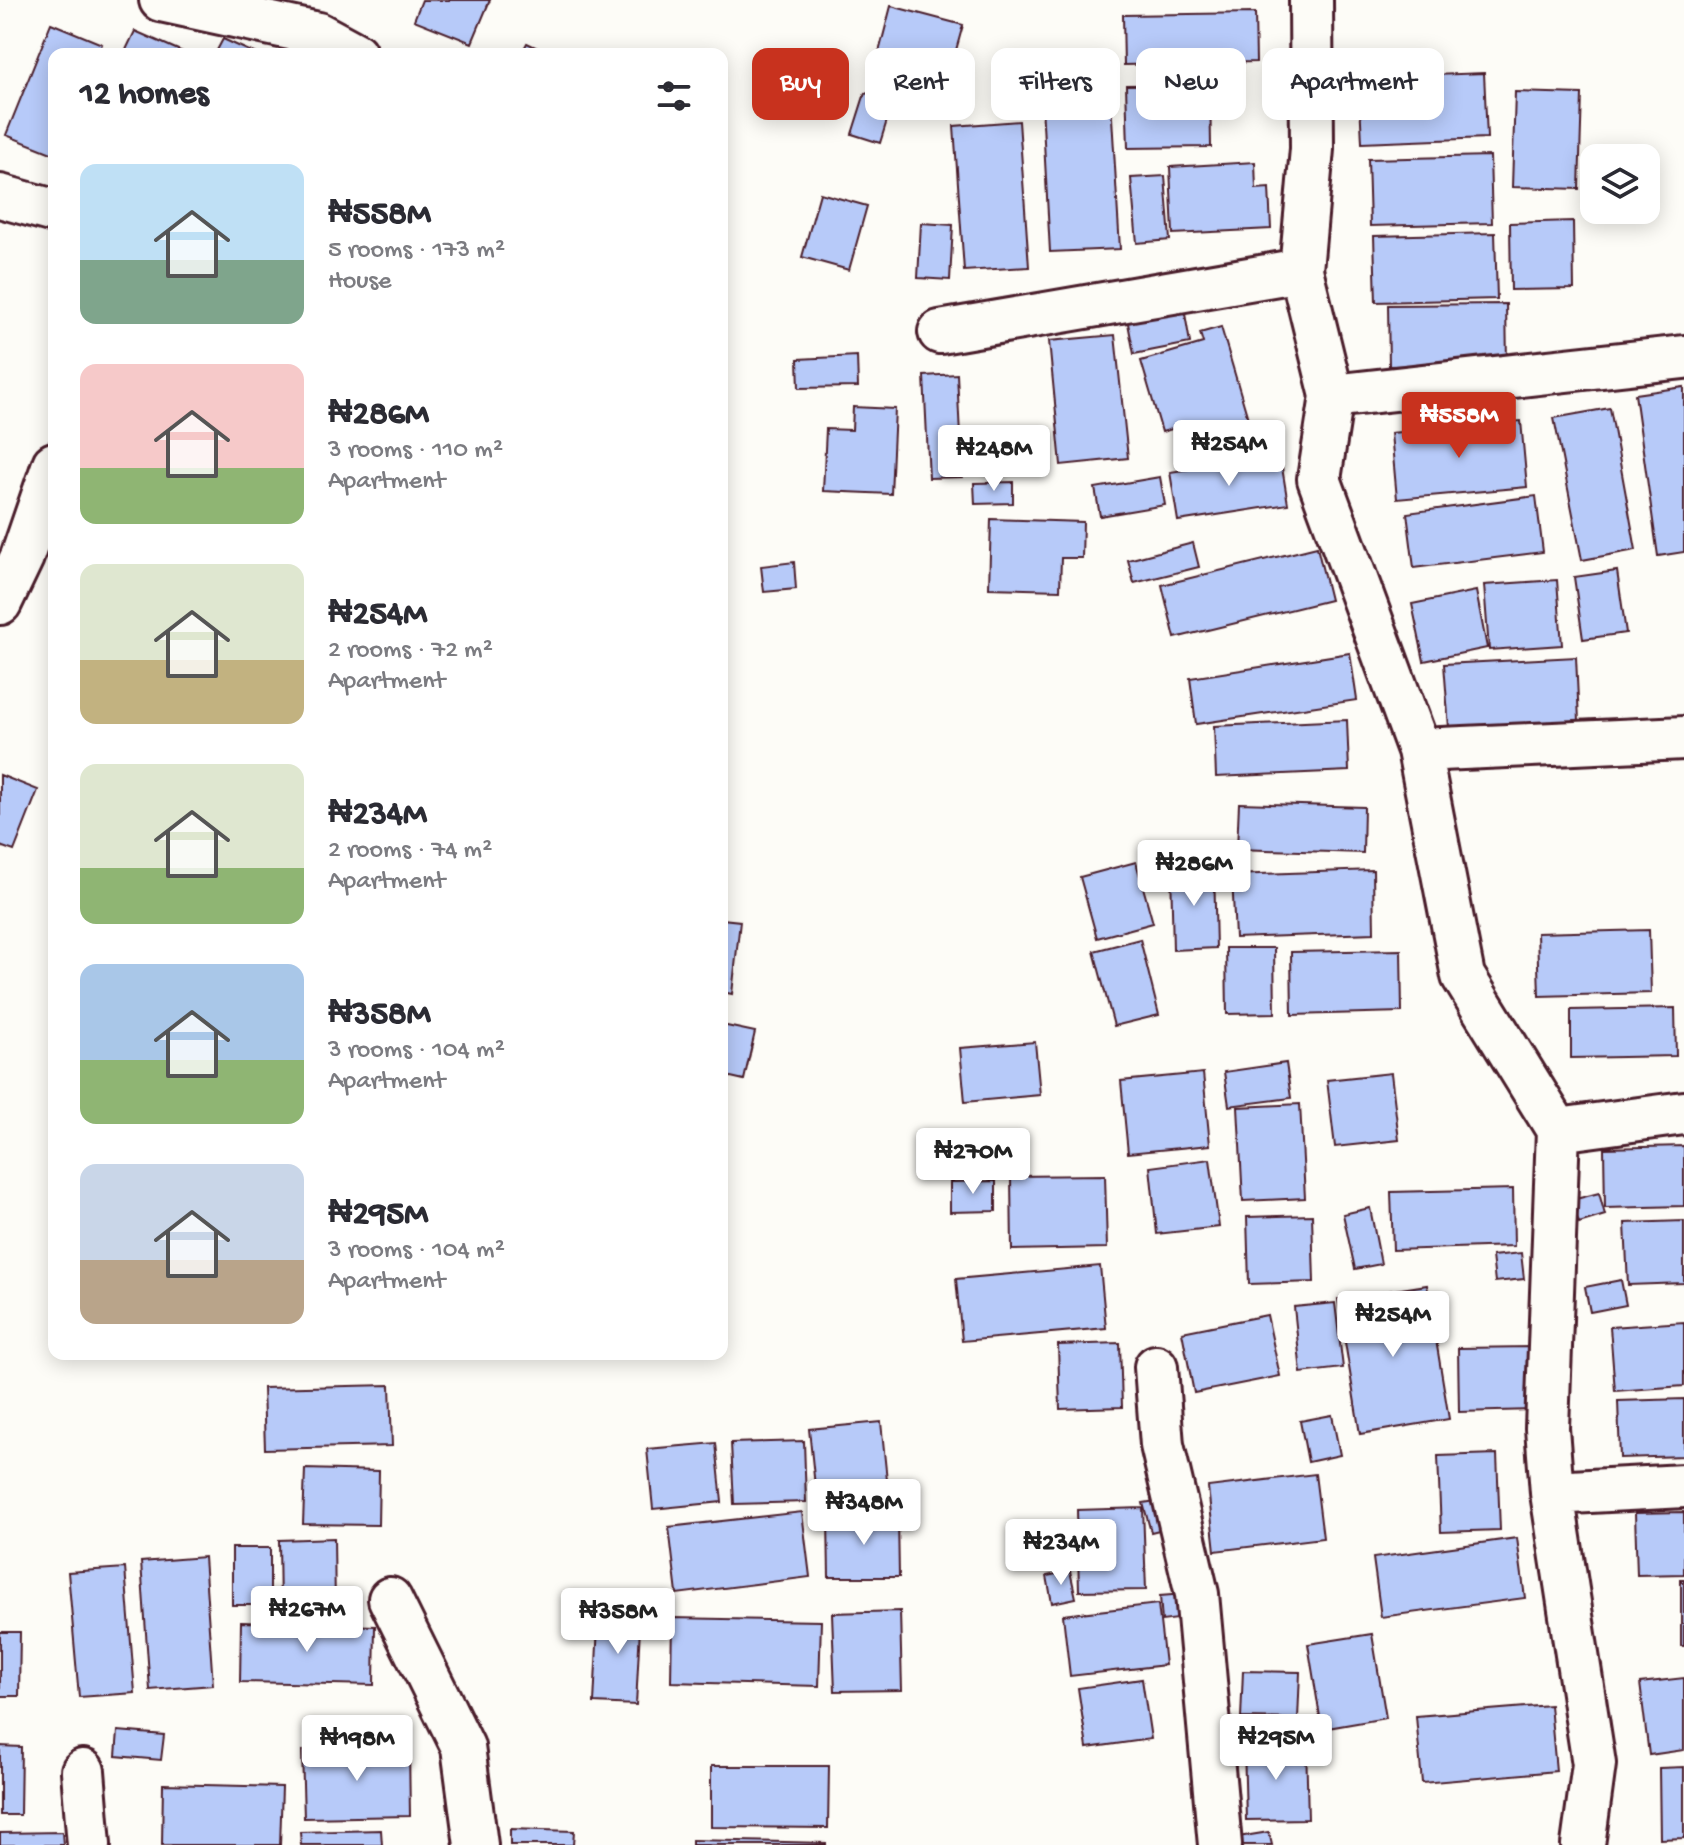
<!DOCTYPE html>
<meta charset="utf-8">
<style>
:root{--surface:#fff;--page:#f2f2f3;--text:#2b2b33;--muted:#7c7c81;--accent:#c8321e}
body{margin:0;font-family:"Gochi Hand",sans-serif;background:var(--page);color:var(--text);height:100vh;display:flex;flex-direction:column;font-size:30px;white-space:nowrap}
*{box-sizing:border-box;margin:0}
p{font-size:26px;color:var(--muted)}
.icon{flex:none;width:44px;height:44px;fill:none;stroke:currentColor;stroke-width:2;stroke-linecap:round;stroke-linejoin:round}
.map{position:relative;flex:1;overflow:hidden}
.side{position:absolute;left:48px;top:48px;width:680px;height:1312px;display:flex;flex-direction:column;background:var(--surface);border-radius:16px;box-shadow:0 4px 20px #0003}
.side>*{flex:none}
.guide{position:absolute;left:752px;top:48px;width:760px;height:72px;display:flex;gap:16px}
.controls{position:absolute;left:1580px;top:144px;display:grid;gap:16px}
.controls a{display:grid;place-items:center;width:80px;height:80px;border-radius:16px;background:var(--surface);box-shadow:0 4px 20px #0003;font-size:40px}
.price{position:absolute;translate:-50% -68px;padding:0 18px;border-radius:8px;background:#fff;color:#222;font-size:26px;line-height:52px;filter:drop-shadow(0 2px 4px #0008)}
.price::after{content:'';position:absolute;left:50%;top:48px;width:24px;height:18px;margin-left:-12px;background:inherit;clip-path:polygon(0 0,100% 0,50% 100%)}
.price.selected{background:var(--accent);color:#fff}
ul{padding:0;list-style:none}
li{display:flex;align-items:center;gap:24px;height:200px;padding:0 32px}
li span{display:grid;place-items:center;flex:none;width:224px;height:160px;border-radius:16px;color:#555}
li>.icon{margin-inline-start:auto}
span .icon{width:96px;height:96px;fill:#fffc;stroke-width:1}
li b{font-size:34px}
h2{display:flex;justify-content:space-between;align-items:center;height:96px;padding:0 32px;font-size:34px}
.tag{padding:0 28px;border-radius:16px;background:var(--surface);box-shadow:0 4px 20px #0003;font-size:28px;line-height:72px}
.tag.selected{background:var(--accent);color:#fff}
.map>svg:first-child{display:block}
</style>
<div class="map">
<svg width="1684" height="1845" viewBox="0 0 1684 1845">
<rect width="100%" height="100%" fill="#fdfcf7"/>
<filter id="ink" filterUnits="userSpaceOnUse"><feTurbulence type="fractalNoise" baseFrequency=".0125" numOctaves="2"/><feDisplacementMap in="SourceGraphic" scale="16" xChannelSelector="R" yChannelSelector="G"/><feConvolveMatrix kernelMatrix="1 2 1 2 8 2 1 2 1" color-interpolation-filters="sRGB"/></filter>
<g filter="url(#ink)">
<path fill="#b7caf9" stroke="#4a1f2b" stroke-width="2" d="M422 0H490L472 43 414 20Z
M891 6 963 25 948 79 877 60Z
M1255 13 1256 62 1124 65 1123 15Z
M51 23 102 44 98 54H54V154L6 135Z
M135 31 185 53V54H124Z
M223 39 256 54H215Z
M527 43 550 54H521Z
M1285 73 1287 97 1265 99 1263 75Z
M1484 73 1487 138 1362 143 1359 78Z
M1210 84 1211 147 1128 148 1126 85Z
M1515 92 1582 94 1579 189 1512 187Z
M865 93 893 101 880 143 852 134Z
M1111 101 1120 249 1050 252 1042 105Z
M1019 121 1029 267 964 271 954 126Z
M1490 156 1492 223 1370 226 1368 159Z
M1255 162 1256 189 1269 188 1271 229 1173 234 1170 167Z
M1165 176 1170 240 1137 243 1131 178Z
M820 193 867 206 849 270 802 257Z
M1573 221 1574 289 1511 290 1510 223Z
M921 223 953 225 950 280 918 278Z
M1495 233 1497 299 1376 302 1374 236Z
M1183 302 1190 343 1134 354 1126 313Z
M1506 304 1507 363 1389 366 1388 305Z
M1221 327 1254 439 1209 452 1199 421 1162 432 1141 361 1203 343 1200 333Z
M1115 335 1128 458 1061 465 1049 341Z
M857 356 858 387 799 388 798 359Z
M957 374 962 477 929 478 924 376Z
M1684 387V552L1658 556 1635 394Z
M853 407 895 409 891 494 823 491 826 429 852 430Z
M1610 408 1636 550 1582 560 1554 418Z
M1521 421 1527 487 1397 499 1391 433Z
M1280 455 1288 504 1178 521 1170 472Z
M1160 477 1165 505 1100 516 1095 488Z
M1013 482V503L975 504 974 483Z
M1536 496 1543 552 1414 568 1407 513Z
M991 519 1083 522 1082 558H1061L1060 590 989 588Z
M1193 543 1199 567 1134 583 1128 560Z
M1317 547 1330 600 1175 638 1162 585Z
M794 562 796 589 764 592 761 566Z
M1617 571 1626 633 1583 639 1574 577Z
M1557 580 1562 645 1489 650 1484 585Z
M1476 591 1487 648 1424 661 1412 604Z
M1350 653 1357 700 1196 724 1190 678Z
M1576 657 1579 721 1449 728 1444 664Z
M1347 720 1349 771 1216 777 1214 726Z
M0 775 38 790 14 851 0 846Z
M1239 803 1364 807 1363 853 1237 849Z
M1136 862 1153 923 1097 938 1080 877Z
M1214 867 1216 948 1173 950 1171 869Z
M1373 870 1374 933 1235 938 1232 875Z
M722 919 740 921 732 994 722 992Z
M1649 930 1651 993 1539 996 1537 933Z
M1140 939 1159 1015 1114 1026 1094 951Z
M1226 948H1274L1275 1013 1227 1014Z
M1401 950 1402 1012 1292 1015 1291 952Z
M1675 1008 1676 1056 1571 1058V1010Z
M722 1025 755 1032 744 1080 722 1075Z
M1035 1042 1040 1095 965 1102 960 1048Z
M1286 1063 1291 1098 1229 1106 1224 1072Z
M1203 1073 1210 1145 1128 1153 1121 1081Z
M1391 1073 1399 1140 1335 1147 1327 1080Z
M1300 1104 1305 1198 1243 1201 1238 1107Z
M1684 1146V1206L1605 1208 1604 1148Z
M1210 1159 1219 1227 1157 1234 1150 1167Z
M1105 1175 1107 1248 1012 1250 1011 1176Z
M996 1181V1211L950 1212V1182Z
M1513 1189 1514 1246 1393 1250 1391 1192Z
M1599 1193 1605 1215 1579 1223 1572 1200Z
M1370 1208 1381 1264 1355 1269 1343 1214Z
M1312 1215 1314 1282 1249 1284 1247 1217Z
M1684 1221V1283L1628 1285 1625 1223Z
M1521 1253 1524 1279 1495 1282 1492 1256Z
M1100 1266 1106 1328 962 1341 956 1279Z
M1621 1280 1626 1305 1590 1312 1585 1287Z
M1427 1285 1449 1419 1360 1434 1338 1299Z
M1335 1303 1343 1368 1301 1373 1294 1307Z
M1267 1315 1280 1376 1194 1393 1182 1332Z
M1684 1322V1386L1615 1391 1610 1327Z
M1120 1343 1122 1407 1060 1409 1058 1345Z
M1532 1347 1533 1410 1459 1412 1458 1348Z
M390 1385 392 1446 265 1449 263 1388Z
M1684 1399V1456L1620 1458 1618 1401Z
M1332 1415 1340 1455 1308 1462 1300 1421Z
M881 1422 888 1490 816 1496 809 1429Z
M804 1441 806 1502 734 1504 731 1443Z
M716 1443 722 1502 653 1509 647 1449Z
M1497 1454 1500 1530 1441 1532 1438 1456Z
M305 1469 379 1471 378 1525 303 1524Z
M1315 1474 1323 1538 1215 1551 1208 1487Z
M1156 1501 1163 1529 1151 1532 1143 1503Z
M1143 1508 1146 1590 1079 1591 1077 1510Z
M802 1512 810 1577 677 1594 669 1527Z
M1684 1512V1574L1637 1575 1635 1513Z
M898 1516 899 1577H829L828 1518Z
M334 1538 335 1608 280 1610 279 1540Z
M1517 1538 1525 1598 1381 1617 1373 1558Z
M232 1548H270V1605H232Z
M204 1557 213 1685 150 1690 141 1562Z
M125 1568 135 1693 79 1697 68 1572Z
M1070 1571 1076 1598 1052 1603 1047 1576Z
M1681 1579H1684V1646H1681Z
M1184 1594 1186 1618 1162 1621 1160 1596Z
M1158 1604 1165 1665 1070 1676 1063 1615Z
M599 1606 641 1608 636 1705 594 1703Z
M900 1611 902 1690 835 1691 832 1613Z
M672 1618 821 1621 819 1686 671 1682Z
M241 1622 375 1626 374 1685 240 1682Z
M0 1632H20L19 1696H0Z
M1372 1634 1386 1718 1322 1729 1308 1644Z
M1243 1671 1300 1672 1298 1719 1241 1718Z
M1684 1678V1750L1649 1755 1640 1683Z
M1142 1679 1151 1739 1087 1748 1078 1688Z
M1550 1705 1556 1771 1422 1783 1416 1716Z
M118 1731 164 1735 161 1760 116 1756Z
M1306 1743 1308 1819 1246 1820 1244 1744Z
M0 1746 21 1747 20 1815H0Z
M409 1747 410 1816 304 1818 302 1751Z
M711 1766H829L828 1828 711 1827Z
M1684 1767V1838L1660 1839 1659 1768Z
M163 1784 282 1787 280 1845H162Z
M510 1829 574 1831 573 1845H510Z
M381 1830 382 1845H301L300 1832Z
M62 1832 63 1845H0V1833Z
M1269 1832 1272 1845H1240L1238 1837Z
M692 1840 826 1843V1845H692Z"/>
<g fill="none" stroke-linecap="round" stroke-linejoin="round">
<g stroke="#4a1f2b" stroke-width="48">
<path id="minor" d="M161 0 318 34 355 54
M0 196 54 211
M1301 270 1312 149 1311 0
M940 332 1301 270 1332 396 1319 479 1419 750 1463 976 1558 1130 1547 1428 1552 1493 1594 1764 1583 1845
M1332 396 1684 357
M0 603 22 557 54 464
M1419 750 1684 738
M1558 1130 1684 1113
M1156 1367 1162 1445 1197 1594 1220 1845
M1552 1493 1684 1486
M390 1599 463 1747 476 1845
M83 1771 89 1845"/>
</g>
<use href="#minor" stroke="#fdfcf7" stroke-width="42"/>
</g>
</g>
</svg>
<div class="controls">
<a><svg class="icon" aria-label="layers" viewBox="0 0 24 24"><path d="M12 4l9 5-9 5-9-5zM3 14l9 5 9-5"/></svg></a>
</div>
<b class="price selected" style="left:1459px;top:460px">₦558M</b>
<b class="price" style="left:1229px;top:488px">₦254M</b>
<b class="price" style="left:994px;top:493px">₦248M</b>
<b class="price" style="left:1194px;top:908px">₦286M</b>
<b class="price" style="left:973px;top:1196px">₦270M</b>
<b class="price" style="left:1393px;top:1359px">₦254M</b>
<b class="price" style="left:864px;top:1547px">₦348M</b>
<b class="price" style="left:1061px;top:1587px">₦234M</b>
<b class="price" style="left:307px;top:1654px">₦267M</b>
<b class="price" style="left:618px;top:1656px">₦358M</b>
<b class="price" style="left:1276px;top:1782px">₦295M</b>
<b class="price" style="left:357px;top:1783px">₦198M</b>
<div class="guide">
<a class="tag selected">Buy</a>
<a class="tag">Rent</a>
<a class="tag">Filters</a>
<a class="tag">New</a>
<a class="tag">Apartment</a>
</div>
<section class="side">
<h2>12 homes<svg class="icon" aria-label="filters" viewBox="0 0 24 24"><path d="M4 7h16M4 17h16"/><circle cx="9" cy="7" r="2"/><circle cx="15" cy="17" r="2"/></svg></h2>
<ul>
<li><span style="background:linear-gradient(#bfe0f5 60%,#7fa58c 0)"><svg class="icon" aria-label="home" viewBox="0 0 24 24"><path d="M3 11l9-7 9 7M6 9v11h12V9"/></svg></span><div><b>₦558M</b><p>5 rooms · 173 m²</p><p>House</p></div></li>
<li><span style="background:linear-gradient(#f6c9c9 65%,#8fb573 0)"><svg class="icon" aria-label="home" viewBox="0 0 24 24"><path d="M3 11l9-7 9 7M6 9v11h12V9"/></svg></span><div><b>₦286M</b><p>3 rooms · 110 m²</p><p>Apartment</p></div></li>
<li><span style="background:linear-gradient(#dfe7d0 60%,#c2b280 0)"><svg class="icon" aria-label="home" viewBox="0 0 24 24"><path d="M3 11l9-7 9 7M6 9v11h12V9"/></svg></span><div><b>₦254M</b><p>2 rooms · 72 m²</p><p>Apartment</p></div></li>
<li><span style="background:linear-gradient(#dfe7d0 65%,#8fb573 0)"><svg class="icon" aria-label="home" viewBox="0 0 24 24"><path d="M3 11l9-7 9 7M6 9v11h12V9"/></svg></span><div><b>₦234M</b><p>2 rooms · 74 m²</p><p>Apartment</p></div></li>
<li><span style="background:linear-gradient(#a9c7e8 60%,#8fb573 0)"><svg class="icon" aria-label="home" viewBox="0 0 24 24"><path d="M3 11l9-7 9 7M6 9v11h12V9"/></svg></span><div><b>₦358M</b><p>3 rooms · 104 m²</p><p>Apartment</p></div></li>
<li><span style="background:linear-gradient(#c9d6e8 60%,#b9a48a 0)"><svg class="icon" aria-label="home" viewBox="0 0 24 24"><path d="M3 11l9-7 9 7M6 9v11h12V9"/></svg></span><div><b>₦295M</b><p>3 rooms · 104 m²</p><p>Apartment</p></div></li>
</ul>
</section>
</div>
